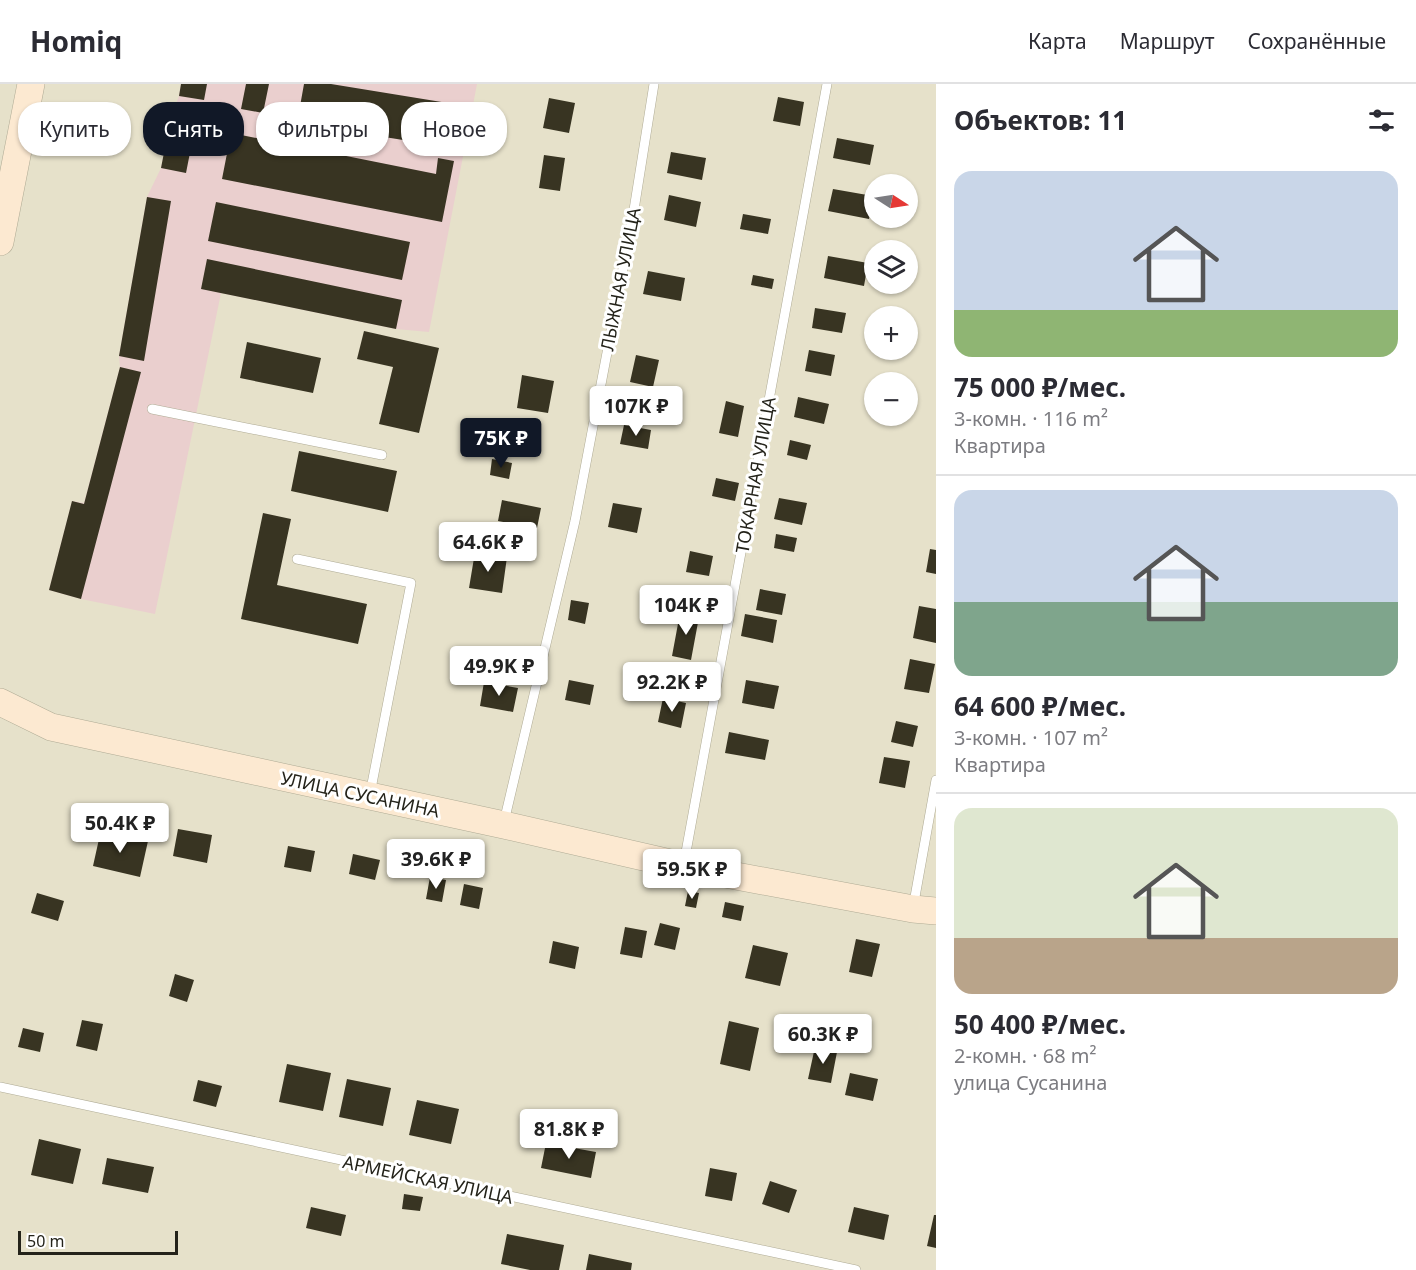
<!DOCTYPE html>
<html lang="ru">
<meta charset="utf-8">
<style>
:root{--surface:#fff;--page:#f7f7f7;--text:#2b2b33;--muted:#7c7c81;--line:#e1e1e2;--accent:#111827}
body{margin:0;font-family:"Noto Sans",sans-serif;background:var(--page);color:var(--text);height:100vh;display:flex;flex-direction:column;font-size:22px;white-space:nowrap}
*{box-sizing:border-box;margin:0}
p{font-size:20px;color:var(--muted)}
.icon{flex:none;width:33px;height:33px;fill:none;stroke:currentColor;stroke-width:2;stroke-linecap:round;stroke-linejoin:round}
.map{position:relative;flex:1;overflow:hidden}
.drawer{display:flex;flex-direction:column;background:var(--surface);width:480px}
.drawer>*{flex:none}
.banner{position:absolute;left:18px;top:18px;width:570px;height:54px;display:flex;gap:12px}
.needle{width:39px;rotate:102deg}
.fabs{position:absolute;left:864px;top:90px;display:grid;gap:12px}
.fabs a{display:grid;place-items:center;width:54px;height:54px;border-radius:50%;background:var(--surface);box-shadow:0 2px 4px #0004;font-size:30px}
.scale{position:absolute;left:18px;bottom:15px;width:160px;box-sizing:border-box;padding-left:6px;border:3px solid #24231a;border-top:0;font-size:16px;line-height:21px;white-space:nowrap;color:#24231a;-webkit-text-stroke:4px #fff;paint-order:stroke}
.price{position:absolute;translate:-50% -51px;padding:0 14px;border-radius:6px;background:#fff;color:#222;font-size:20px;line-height:39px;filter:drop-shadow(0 2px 3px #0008)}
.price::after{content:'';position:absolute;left:50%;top:36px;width:18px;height:14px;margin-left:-9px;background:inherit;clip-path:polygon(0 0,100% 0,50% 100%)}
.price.active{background:var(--accent);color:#fff}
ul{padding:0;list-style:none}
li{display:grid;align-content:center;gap:12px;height:318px;padding:0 18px}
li+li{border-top:2px solid var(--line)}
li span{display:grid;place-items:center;height:186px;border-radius:18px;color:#555}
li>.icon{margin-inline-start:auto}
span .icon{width:108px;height:108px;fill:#fffc;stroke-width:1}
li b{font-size:26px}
h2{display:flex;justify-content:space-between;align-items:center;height:72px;padding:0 18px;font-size:26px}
.chip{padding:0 21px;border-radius:24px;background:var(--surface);box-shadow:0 2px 4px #0004;font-size:21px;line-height:54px}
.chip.active{background:var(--accent);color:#fff}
header{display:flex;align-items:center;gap:36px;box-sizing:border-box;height:84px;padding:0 30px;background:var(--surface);border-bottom:2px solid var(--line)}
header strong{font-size:28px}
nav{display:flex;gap:33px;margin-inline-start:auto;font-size:21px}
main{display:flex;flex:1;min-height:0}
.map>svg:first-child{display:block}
</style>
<header>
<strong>Homiq</strong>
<nav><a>Карта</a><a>Маршрут</a><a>Сохранённые</a></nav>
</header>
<main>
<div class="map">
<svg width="936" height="1186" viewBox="0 0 936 1186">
<rect width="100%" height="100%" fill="#e6e1ca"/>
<path fill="#eacfce" d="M181 0H477L429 248 396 245 221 209 155 530 81 515 49 506 72 417 84 419 120 283 119 272 147 113 161 84 171 33 179 12Z"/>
<path fill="#383422" d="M181 0H207L204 16 179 12Z
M246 0H269L263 29 241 25Z
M304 0H331L460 21 453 64 297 39Z
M778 13 804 18 800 42 773 37Z
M549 14 575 19 569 49 543 44Z
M171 33 196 38 186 89 161 84Z
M231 49 436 90 438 74 454 77 442 138 222 95Z
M837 54 874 61 870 81 833 74Z
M671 68 706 74 702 96 667 89Z
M544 71 565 74 560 107 539 104Z
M833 105 873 112 869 135 828 127Z
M669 111 701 118 696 143 664 136Z
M147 113 171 117 144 277 119 272Z
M216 118 410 158 402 196 208 157Z
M743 130 771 135 768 150 740 145Z
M828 172 868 179 864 202 824 194Z
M207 175 402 216 396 245 201 205Z
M648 187 685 194 681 217 643 210Z
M753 191 774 195 772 205 751 201Z
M815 224 846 229 842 249 812 244Z
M364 247 439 264 419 349 379 340 393 283 357 275Z
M247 258 321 274 313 309 240 294Z
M809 266 835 271 831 292 805 287Z
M636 271 659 276 653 303 630 298Z
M120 283 141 288 81 515 49 506 72 417 84 420Z
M522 291 554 297 548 329 517 324Z
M798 313 829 320 824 340 794 333Z
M726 317 744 322 738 353 719 349Z
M624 341 651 346 648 365 620 360Z
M790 356 811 361 807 376 787 371Z
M299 367 397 387 388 428 291 407Z
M492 375 512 379 509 395 490 391Z
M716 394 739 399 735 417 712 412Z
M779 414 807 419 802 441 774 435Z
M502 416 541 424 537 444 498 437Z
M613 419 642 424 637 449 608 443Z
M263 429 291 435 277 501 367 520 358 560 241 535Z
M776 450 797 454 794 468 774 464Z
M930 465 936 466V490L926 488Z
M690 467 713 472 709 492 686 488Z
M475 468 507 473 502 509 469 504Z
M760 505 786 510 782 531 756 526Z
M571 516 589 519 585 540 568 536Z
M919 522 936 525V559L913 554Z
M680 529 699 533 691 576 672 572Z
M745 530 777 536 773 559 741 552Z
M910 575 935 580 929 609 904 605Z
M569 596 594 601 590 621 565 616Z
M746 596 779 602 774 625 742 619Z
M484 598 518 604 513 628 480 622Z
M663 614 686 619 681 644 658 638Z
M896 637 918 642 913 663 891 658Z
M729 648 769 656 765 676 725 669Z
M884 673 910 677 905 704 879 699Z
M178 745 212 751 207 779 173 772Z
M101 746 148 757 140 793 93 782Z
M288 762 315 767 311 788 284 783Z
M353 770 380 776 375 796 349 790Z
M430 793 446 796 442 818 426 815Z
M464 800 483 804 479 825 460 821Z
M688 807 699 809 696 824 685 822Z
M37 809 64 817 58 837 31 829Z
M725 818 744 822 741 837 722 833Z
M660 839 680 844 675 866 654 861Z
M625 843 647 847 642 874 620 870Z
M856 855 880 860 872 893 849 888Z
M553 857 579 863 575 885 549 879Z
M753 861 788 869 780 902 745 894Z
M175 890 194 896 187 918 169 912Z
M82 936 103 940 97 967 76 962Z
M729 937 759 944 750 987 720 980Z
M23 944 44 949 40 968 18 963Z
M815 963 837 968 831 999 808 995Z
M287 980 331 989 323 1027 279 1018Z
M850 989 878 995 873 1017 845 1011Z
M347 995 391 1004 383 1042 339 1033Z
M198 996 222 1002 216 1023 193 1017Z
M417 1016 459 1025 451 1060 409 1051Z
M39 1055 81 1065 73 1100 31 1091Z
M546 1059 596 1068 591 1094 541 1084Z
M107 1074 154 1083 148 1109 102 1100Z
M710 1084 737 1089 732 1117 705 1112Z
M770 1097 797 1106 789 1129 762 1120Z
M404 1110 423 1113 420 1127 402 1125Z
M311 1123 346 1131 341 1152 306 1144Z
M854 1123 889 1131 884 1156 848 1148Z
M934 1131H936V1164L927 1162Z
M507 1150 564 1161 559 1186H530L501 1180Z
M589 1170 632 1179 631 1186H586Z"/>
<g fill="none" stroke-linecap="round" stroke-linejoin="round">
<g stroke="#afab95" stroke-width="10">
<path id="lane" d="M152 325 382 371
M297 475 411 499 370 710
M504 738 575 437 633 132 654 0
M684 779 827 0
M913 824 936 696
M0 1003 856 1186"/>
</g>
<g stroke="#afab95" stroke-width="28">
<path id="secondary" d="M0 158 31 0
M0 618 51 643 504 741 683 782 913 825 936 827"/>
</g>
<use href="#lane" stroke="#fff" stroke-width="9"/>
<use href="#secondary" stroke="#fce9d1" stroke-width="27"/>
</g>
<g text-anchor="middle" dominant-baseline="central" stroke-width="6" stroke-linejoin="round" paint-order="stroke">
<g font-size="18" fill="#24231a" stroke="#fff">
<text transform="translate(620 195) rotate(-79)">ЛЫЖНАЯ УЛИЦА</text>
<text transform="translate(755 391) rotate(-80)">ТОКАРНАЯ УЛИЦА</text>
<text transform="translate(360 710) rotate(12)">УЛИЦА СУСАНИНА</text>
<text transform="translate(428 1095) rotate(12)">АРМЕЙСКАЯ УЛИЦА</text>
</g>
</g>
</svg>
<div class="fabs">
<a><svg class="needle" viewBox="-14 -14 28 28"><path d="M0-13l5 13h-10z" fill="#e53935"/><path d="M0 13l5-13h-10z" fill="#7c7c81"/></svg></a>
<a><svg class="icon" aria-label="layers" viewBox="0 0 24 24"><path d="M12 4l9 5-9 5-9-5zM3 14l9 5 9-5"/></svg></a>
<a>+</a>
<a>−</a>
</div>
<div class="scale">50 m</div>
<b class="price" style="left:636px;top:353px">107K ₽</b>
<b class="price active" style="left:501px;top:385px">75K ₽</b>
<b class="price" style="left:488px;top:489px">64.6K ₽</b>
<b class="price" style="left:686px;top:552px">104K ₽</b>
<b class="price" style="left:499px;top:613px">49.9K ₽</b>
<b class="price" style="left:672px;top:629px">92.2K ₽</b>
<b class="price" style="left:120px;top:770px">50.4K ₽</b>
<b class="price" style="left:436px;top:806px">39.6K ₽</b>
<b class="price" style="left:692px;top:816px">59.5K ₽</b>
<b class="price" style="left:823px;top:981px">60.3K ₽</b>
<b class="price" style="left:569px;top:1076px">81.8K ₽</b>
<div class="banner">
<a class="chip">Купить</a>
<a class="chip active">Снять</a>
<a class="chip">Фильтры</a>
<a class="chip">Новое</a>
</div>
</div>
<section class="drawer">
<h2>Объектов: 11<svg class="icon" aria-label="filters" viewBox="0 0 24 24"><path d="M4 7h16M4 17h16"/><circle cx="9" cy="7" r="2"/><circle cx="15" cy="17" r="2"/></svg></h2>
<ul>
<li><span style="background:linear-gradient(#c9d6e8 75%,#8fb573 0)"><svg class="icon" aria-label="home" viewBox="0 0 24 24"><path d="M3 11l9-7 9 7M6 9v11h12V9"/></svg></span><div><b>75 000 ₽/мес.</b><p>3-комн. · 116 m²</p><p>Квартира</p></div></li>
<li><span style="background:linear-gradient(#c9d6e8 60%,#7fa58c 0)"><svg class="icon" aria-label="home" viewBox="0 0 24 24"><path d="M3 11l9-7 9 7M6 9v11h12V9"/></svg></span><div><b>64 600 ₽/мес.</b><p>3-комн. · 107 m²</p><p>Квартира</p></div></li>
<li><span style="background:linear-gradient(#dfe7d0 70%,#b9a48a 0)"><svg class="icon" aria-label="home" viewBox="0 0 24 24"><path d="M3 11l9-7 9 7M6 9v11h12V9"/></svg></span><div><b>50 400 ₽/мес.</b><p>2-комн. · 68 m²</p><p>улица Сусанина</p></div></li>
</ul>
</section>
</main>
